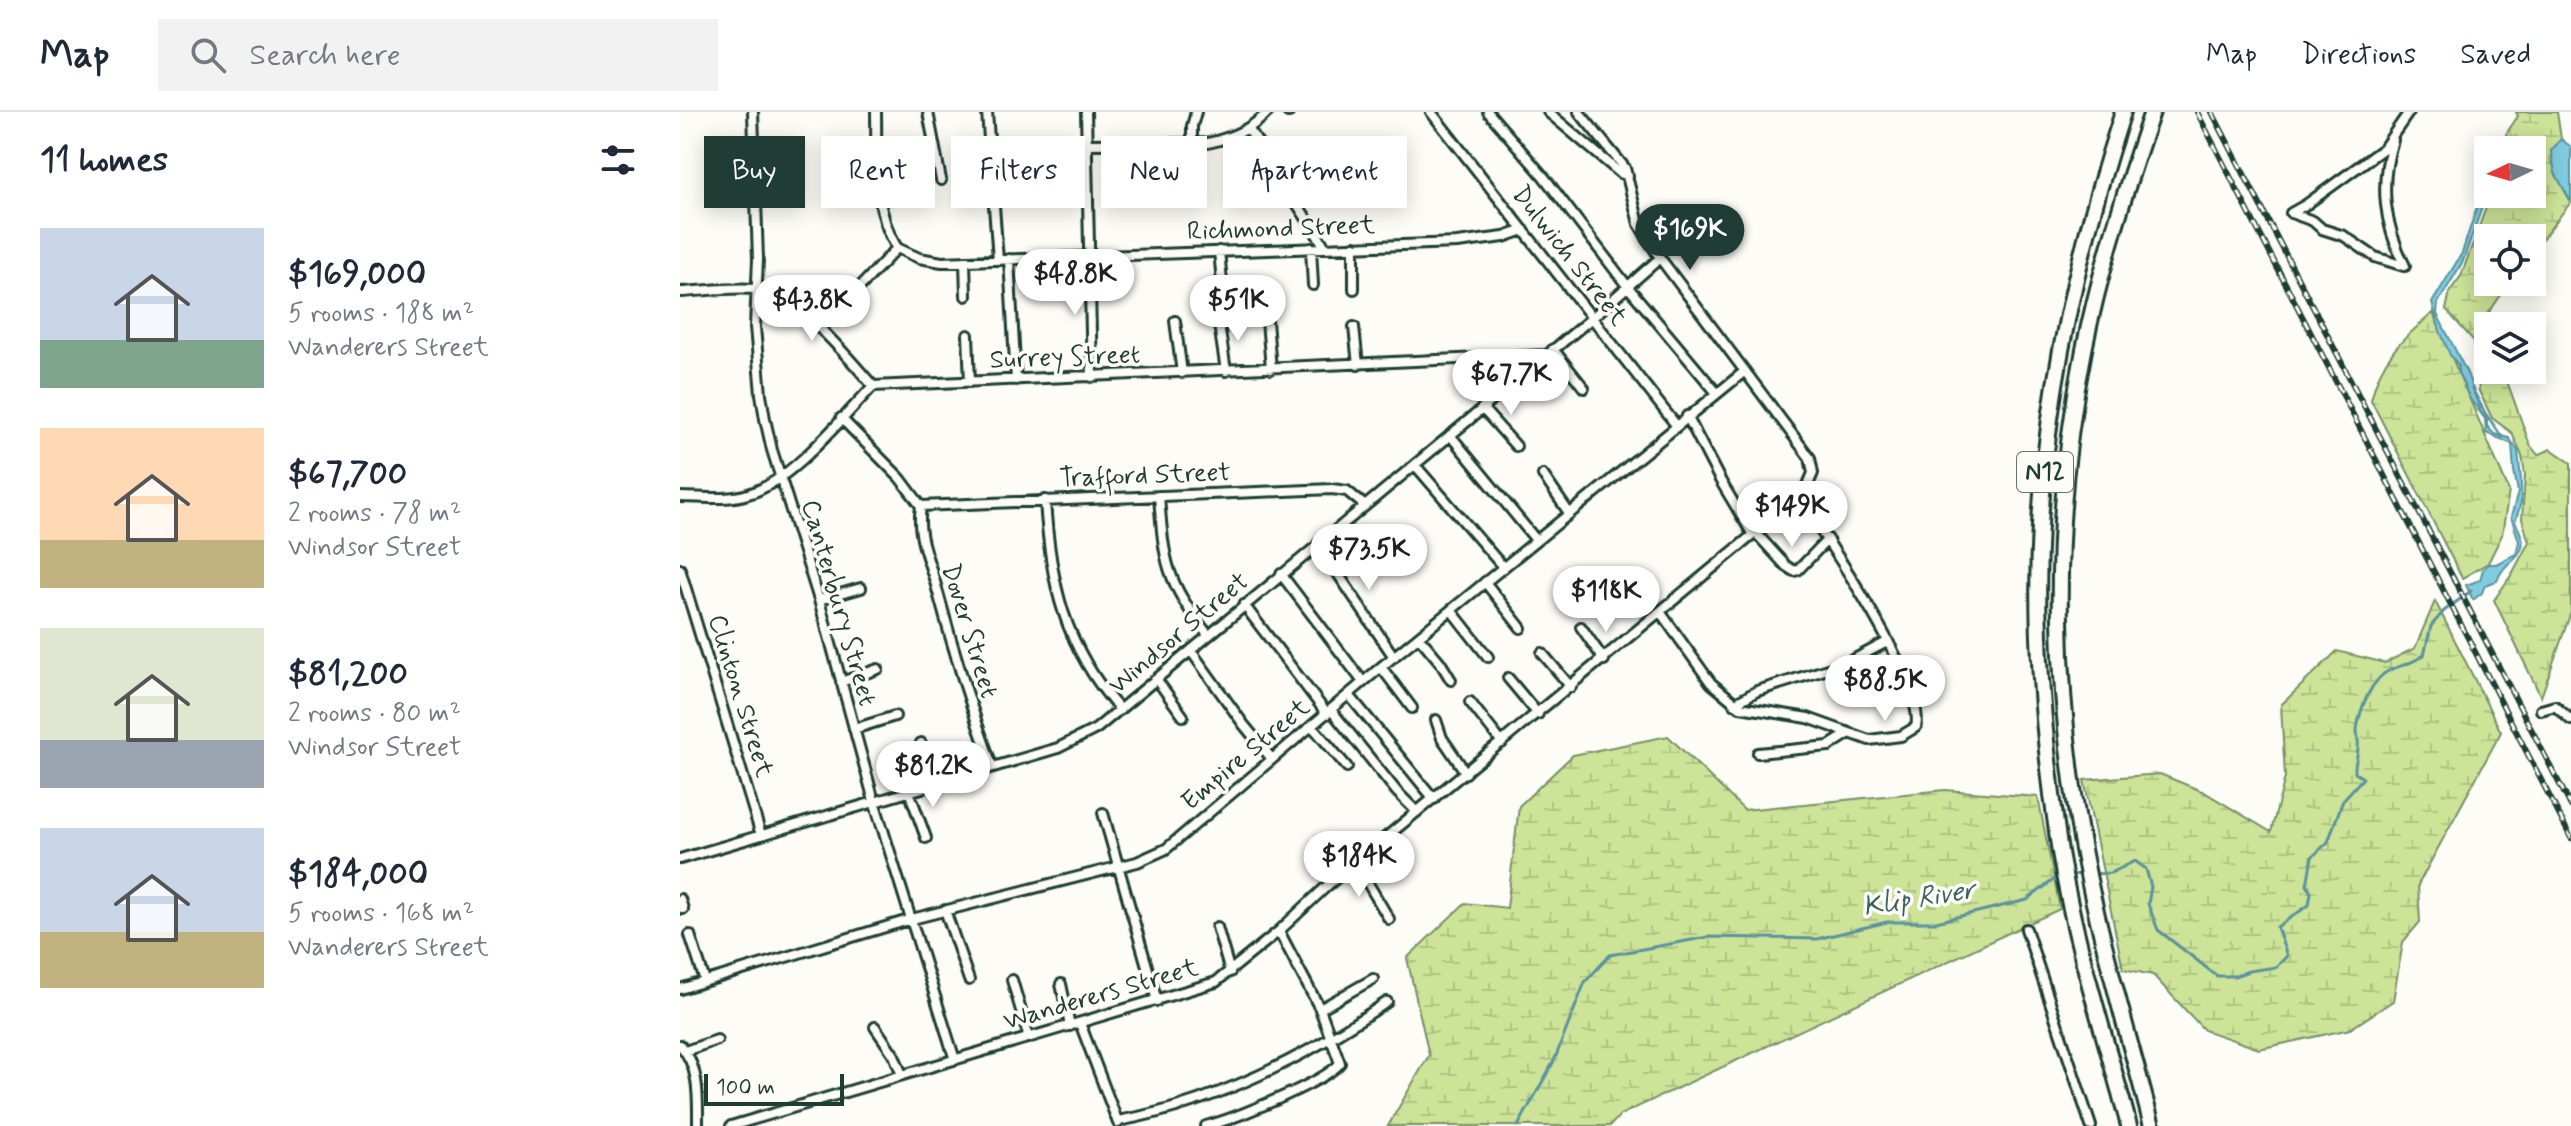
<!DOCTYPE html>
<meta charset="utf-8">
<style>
:root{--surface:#fff;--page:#f2f2f3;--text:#1f2937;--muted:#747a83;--line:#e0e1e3;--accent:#1f3d34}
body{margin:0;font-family:Mynerve,sans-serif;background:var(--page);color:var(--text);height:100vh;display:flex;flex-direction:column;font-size:30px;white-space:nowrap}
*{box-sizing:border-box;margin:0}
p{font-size:26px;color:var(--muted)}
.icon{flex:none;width:44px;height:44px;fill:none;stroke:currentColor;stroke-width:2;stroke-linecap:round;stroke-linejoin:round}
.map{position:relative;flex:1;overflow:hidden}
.panel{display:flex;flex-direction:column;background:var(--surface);width:680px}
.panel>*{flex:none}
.guide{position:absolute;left:24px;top:24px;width:760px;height:72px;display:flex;gap:16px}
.needle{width:52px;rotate:265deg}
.tools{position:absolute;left:1794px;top:24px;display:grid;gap:16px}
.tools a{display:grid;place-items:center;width:72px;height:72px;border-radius:0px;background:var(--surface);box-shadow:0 4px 20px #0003;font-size:40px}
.scale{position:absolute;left:24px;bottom:20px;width:140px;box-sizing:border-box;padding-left:8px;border:4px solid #1f3d34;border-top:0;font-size:22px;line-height:28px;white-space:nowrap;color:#1f3d34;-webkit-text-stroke:6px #fdfcf7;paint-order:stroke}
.price{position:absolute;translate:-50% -68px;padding:0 18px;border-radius:28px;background:#fff;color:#222;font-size:26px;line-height:52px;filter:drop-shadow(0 2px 4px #0008)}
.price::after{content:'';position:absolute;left:50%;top:48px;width:24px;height:18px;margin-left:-12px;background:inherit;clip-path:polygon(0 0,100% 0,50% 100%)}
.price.current{background:var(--accent);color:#fff}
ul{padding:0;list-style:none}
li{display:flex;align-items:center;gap:24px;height:200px;padding:0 40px}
li span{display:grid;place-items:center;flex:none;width:224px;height:160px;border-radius:0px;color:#555}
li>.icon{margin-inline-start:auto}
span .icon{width:96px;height:96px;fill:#fffc;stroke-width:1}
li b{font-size:34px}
h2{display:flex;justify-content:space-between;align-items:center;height:96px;padding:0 40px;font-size:34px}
.chip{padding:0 28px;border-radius:0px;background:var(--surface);box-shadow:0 4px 20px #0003;font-size:28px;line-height:72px}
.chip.current{background:var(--accent);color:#fff}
header{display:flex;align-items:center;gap:48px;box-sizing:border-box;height:112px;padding:0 40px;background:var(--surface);border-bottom:2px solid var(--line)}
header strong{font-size:38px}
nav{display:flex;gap:44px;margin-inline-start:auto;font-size:28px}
.search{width:560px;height:72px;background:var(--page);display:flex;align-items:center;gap:20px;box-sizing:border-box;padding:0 28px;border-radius:0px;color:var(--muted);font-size:30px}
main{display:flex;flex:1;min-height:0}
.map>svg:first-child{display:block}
</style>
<header>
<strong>Map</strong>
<div class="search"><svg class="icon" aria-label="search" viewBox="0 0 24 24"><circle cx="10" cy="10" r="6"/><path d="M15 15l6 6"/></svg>Search here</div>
<nav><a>Map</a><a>Directions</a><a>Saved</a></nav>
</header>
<main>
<section class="panel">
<h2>11 homes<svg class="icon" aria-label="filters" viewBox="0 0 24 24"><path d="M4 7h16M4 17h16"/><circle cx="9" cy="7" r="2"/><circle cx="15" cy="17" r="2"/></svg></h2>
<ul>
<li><span style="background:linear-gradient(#c9d6e8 70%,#7fa58c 0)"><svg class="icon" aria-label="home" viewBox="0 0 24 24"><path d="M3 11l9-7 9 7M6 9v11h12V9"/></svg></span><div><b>$169,000</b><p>5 rooms · 188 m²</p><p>Wanderers Street</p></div></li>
<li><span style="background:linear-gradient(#ffd9b3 70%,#c2b280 0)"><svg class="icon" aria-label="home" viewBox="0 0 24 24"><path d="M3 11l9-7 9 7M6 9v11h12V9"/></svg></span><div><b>$67,700</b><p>2 rooms · 78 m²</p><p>Windsor Street</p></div></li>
<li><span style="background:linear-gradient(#dfe7d0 70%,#9aa5b1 0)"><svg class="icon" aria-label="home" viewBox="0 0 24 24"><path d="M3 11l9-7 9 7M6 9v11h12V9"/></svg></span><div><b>$81,200</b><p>2 rooms · 80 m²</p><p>Windsor Street</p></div></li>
<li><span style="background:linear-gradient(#c9d6e8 65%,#c2b280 0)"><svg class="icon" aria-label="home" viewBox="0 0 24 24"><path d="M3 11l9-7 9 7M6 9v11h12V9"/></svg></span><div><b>$184,000</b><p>5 rooms · 168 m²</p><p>Wanderers Street</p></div></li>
</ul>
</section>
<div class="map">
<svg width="1891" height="1014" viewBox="0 0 1891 1014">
<defs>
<pattern id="wetland-marsh" width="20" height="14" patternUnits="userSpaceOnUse" patternTransform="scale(2)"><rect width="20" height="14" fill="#cce398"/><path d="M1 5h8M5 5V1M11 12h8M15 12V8" fill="none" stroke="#afc484"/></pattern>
</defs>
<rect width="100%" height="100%" fill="#fdfcf7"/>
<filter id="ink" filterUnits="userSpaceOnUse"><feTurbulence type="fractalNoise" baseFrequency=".0125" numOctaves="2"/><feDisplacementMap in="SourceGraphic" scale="16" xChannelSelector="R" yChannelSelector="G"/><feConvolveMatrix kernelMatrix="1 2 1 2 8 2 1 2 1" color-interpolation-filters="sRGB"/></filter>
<g filter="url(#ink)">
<path fill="url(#wetland-marsh)" stroke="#769066" stroke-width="2" d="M1836 0H1877L1881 27 1871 39 1875 61 1891 90 1852 140V126H1808V170H1830L1808 202 1812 214H1808V258H1823L1850 333 1858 343 1871 337 1891 351V500L1861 585 1814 488 1832 462 1849 430 1842 407 1845 363 1842 344 1832 321 1812 306 1799 279 1794 229 1766 198 1770 179 1781 164 1811 82H1852V38H1830L1826 22 1838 4Z
M1753 201 1829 379 1822 423 1808 451 1782 466 1691 288C1700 247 1722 227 1753 201Z
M1755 489 1821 620 1738 773 1740 810 1723 830 1713 889 1670 917 1579 937 1524 918 1473 863 1443 857 1404 668 1480 662 1524 680 1591 720 1605 665 1601 593 1657 539 1705 551 1735 536Z
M988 624 1064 698 1265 678 1358 685 1380 797 940 1003 930 1014H708L749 943 727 846 785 791 827 796 839 694 893 643Z"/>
<path fill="#81cce1" stroke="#5a939c" stroke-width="2" d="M1881 27 1891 35V90L1875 61 1871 39Z
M1808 70V78L1783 149 1758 191 1757 202 1787 261 1801 300 1807 307V314L1814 322 1829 326 1838 339 1841 368V391L1835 410C1857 447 1825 443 1817 469L1805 473 1802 481 1793 488 1786 473 1800 468 1803 457 1809 452H1816L1836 442 1839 429 1831 405 1838 380 1834 359 1832 332 1806 321 1805 307 1790 287 1778 260 1779 254 1770 243 1760 219 1752 191 1782 141 1802 79Z"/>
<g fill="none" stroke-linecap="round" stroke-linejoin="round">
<path stroke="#5a939c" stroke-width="3" d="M1792 277 1805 301 1822 325
M1411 762 1431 761 1455 749 1466 757 1471 775 1468 792 1478 818 1537 864H1554L1569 859 1596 855 1607 844 1597 815 1629 793 1631 781 1627 773 1632 745 1648 730 1663 688 1683 666 1675 661C1674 649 1678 646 1678 636 1679 630 1677 624 1677 617 1680 597 1691 567 1710 558 1723 552 1730 553 1744 543L1751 514 1764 499 1791 479
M1387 763 1404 762
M838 1014 874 949 905 870 930 843 1028 825 1137 827 1207 810H1256L1347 788 1380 763"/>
<g stroke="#1f3d34" stroke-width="14">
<path id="minor" d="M73 0 78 147 75 215 81 282 85 307 92 338 139 488 194 689 275 948
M196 0C197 45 192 96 217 136
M248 0 261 68
M307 0 318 148
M406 0 412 265
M608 0H609
M751 0 996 313
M808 0 864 65 948 175 1036 280
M868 0 940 61 948 64
M568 16 645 135
M1713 28C1699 72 1704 112 1725 154
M406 32 528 31C551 26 572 17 588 0
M512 32V14L516 0
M159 74H198
M1611 101 1627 92 1704 36 1729 0
M1611 101 1633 109 1642 117 1664 124 1695 145 1724 154
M217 136 239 146 262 150 777 131 824 125 844 118
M631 136 633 173
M539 139 543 180
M329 147 336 268
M285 149 286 184
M674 177V134
M0 180C24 179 50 175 75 177 114 180 168 245 193 274
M538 206 546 259
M495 209 502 261
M587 209 591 257
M674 215 678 253
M140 217 217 136
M288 223 290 270
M873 237 904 276
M193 274 865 243
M802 296 836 334
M1007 304 1040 368 1073 423
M161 306 220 366 241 394
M770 323 856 428
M735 353 823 455
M863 363 889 401
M479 384C484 451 486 469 528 523
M0 385C22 385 46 389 68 382 111 370 161 307 193 274
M365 388C370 471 384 534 440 598
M241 394 652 377 667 379 685 394
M241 394C236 426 249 446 257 477 273 537 291 596 312 654
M1076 421 1106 454 1114 459 1118 458 1148 427
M638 432 714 545
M0 457 81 723
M601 462 683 570
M805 470 841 516
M139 488 181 476
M564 493 647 602
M771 498 808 545
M981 501 1031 571 1060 595 1128 606 1189 628 1221 624 1236 615C1247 575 1145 421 1117 386
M901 515 924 548
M739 525 760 550 771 568
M511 539 564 613 592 647
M862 541 891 575
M701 555 732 596
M828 566 858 602
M477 568 503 604
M161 570 198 557
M669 583 754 687
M790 590 822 631
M1054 592 1077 579 1167 551 1207 530
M651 598 717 680 737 700
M1861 598 1875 594 1891 608
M756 608 762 626 786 661
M632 614 667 655
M174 617 215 604
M241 631 254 671
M1078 641 1149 634 1168 622
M229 679 246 726
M423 701 477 889
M0 747 378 636 416 617 913 205 980 146
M676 751 709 807
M0 787 3 797
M265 798 289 868
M537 815 550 860
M1346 817 1411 1014
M10 823 25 869
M332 868 349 926
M381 872 390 914
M0 877 232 807 457 750 486 737 701 555 1065 259
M640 897 693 867
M400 911 438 1011
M195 915 214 943 222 963
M0 933C20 954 18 987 18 1014
M5 939 37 928
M438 1009C535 992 626 945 707 890
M51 1014 536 870 599 819 648 773 1125 380 1133 361 1130 346 980 146 959 112 945 56 899 0
M526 1014C551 1008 647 969 660 951L640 897 599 819"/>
</g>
<g stroke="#1f3d34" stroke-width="20">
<path id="motorway" d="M1443 0C1399 134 1367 272 1360 413 1354 518 1363 624 1378 727 1392 823 1424 920 1449 1014
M1472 1014C1451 932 1426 850 1409 768 1373 596 1369 411 1404 238 1420 157 1445 78 1472 0"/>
</g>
<use href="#minor" stroke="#fdfcf7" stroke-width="8"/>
<use href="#motorway" stroke="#fdfcf7" stroke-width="14"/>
<g stroke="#1f3d34" stroke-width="6">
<path id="rail" d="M1517 0 1891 726
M1532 0 1891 694"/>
</g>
<use href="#rail" stroke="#fdfcf7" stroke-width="3" stroke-dasharray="9" stroke-linecap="butt"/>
</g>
</g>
<g text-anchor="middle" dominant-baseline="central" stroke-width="7" stroke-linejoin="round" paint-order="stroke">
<rect fill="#fdfcf7" stroke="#62766e" stroke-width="2" x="1337" y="340" width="56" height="40" rx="6"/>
<g font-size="24" font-weight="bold" fill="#1f3d34">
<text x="1365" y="360">N12</text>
</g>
<g font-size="26" fill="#1f3d34" stroke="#fdfcf7">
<text transform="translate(601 117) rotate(-2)">Richmond Street</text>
<text transform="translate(889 144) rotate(52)">Dulwich Street</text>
<text transform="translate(385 246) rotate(-2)">Surrey Street</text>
<text transform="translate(465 364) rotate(-2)">Trafford Street</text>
<text transform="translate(158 491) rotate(74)">Canterbury Street</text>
<text transform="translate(289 519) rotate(73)">Dover Street</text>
<text transform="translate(499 522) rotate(-40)">Windsor Street</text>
<text transform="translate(60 584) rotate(73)">Clinton Street</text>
<text transform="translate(566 643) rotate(-40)">Empire Street</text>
<text transform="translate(421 883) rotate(-16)">Wanderers Street</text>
</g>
<g font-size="28" font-style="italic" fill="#38615f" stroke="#fdfcf7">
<text transform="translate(1239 787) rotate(-9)">Klip River</text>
</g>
</g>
</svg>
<div class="tools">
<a><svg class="needle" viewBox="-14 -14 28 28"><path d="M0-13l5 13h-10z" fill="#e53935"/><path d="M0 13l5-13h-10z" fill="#747a83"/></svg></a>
<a><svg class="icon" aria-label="locate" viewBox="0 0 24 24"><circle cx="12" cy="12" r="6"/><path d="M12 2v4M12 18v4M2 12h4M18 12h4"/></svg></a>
<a><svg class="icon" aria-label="layers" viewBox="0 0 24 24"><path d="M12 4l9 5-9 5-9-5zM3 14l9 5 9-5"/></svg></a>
</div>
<div class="scale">100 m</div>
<b class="price current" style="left:1010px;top:160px">$169K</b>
<b class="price" style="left:395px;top:205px">$48.8K</b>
<b class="price" style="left:132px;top:231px">$43.8K</b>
<b class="price" style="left:558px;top:231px">$51K</b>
<b class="price" style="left:831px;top:305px">$67.7K</b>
<b class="price" style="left:1112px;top:437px">$149K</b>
<b class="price" style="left:689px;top:480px">$73.5K</b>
<b class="price" style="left:926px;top:522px">$118K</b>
<b class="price" style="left:1205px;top:611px">$88.5K</b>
<b class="price" style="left:253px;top:697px">$81.2K</b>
<b class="price" style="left:679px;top:787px">$184K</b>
<div class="guide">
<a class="chip current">Buy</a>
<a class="chip">Rent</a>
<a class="chip">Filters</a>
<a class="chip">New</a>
<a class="chip">Apartment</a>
</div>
</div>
</main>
